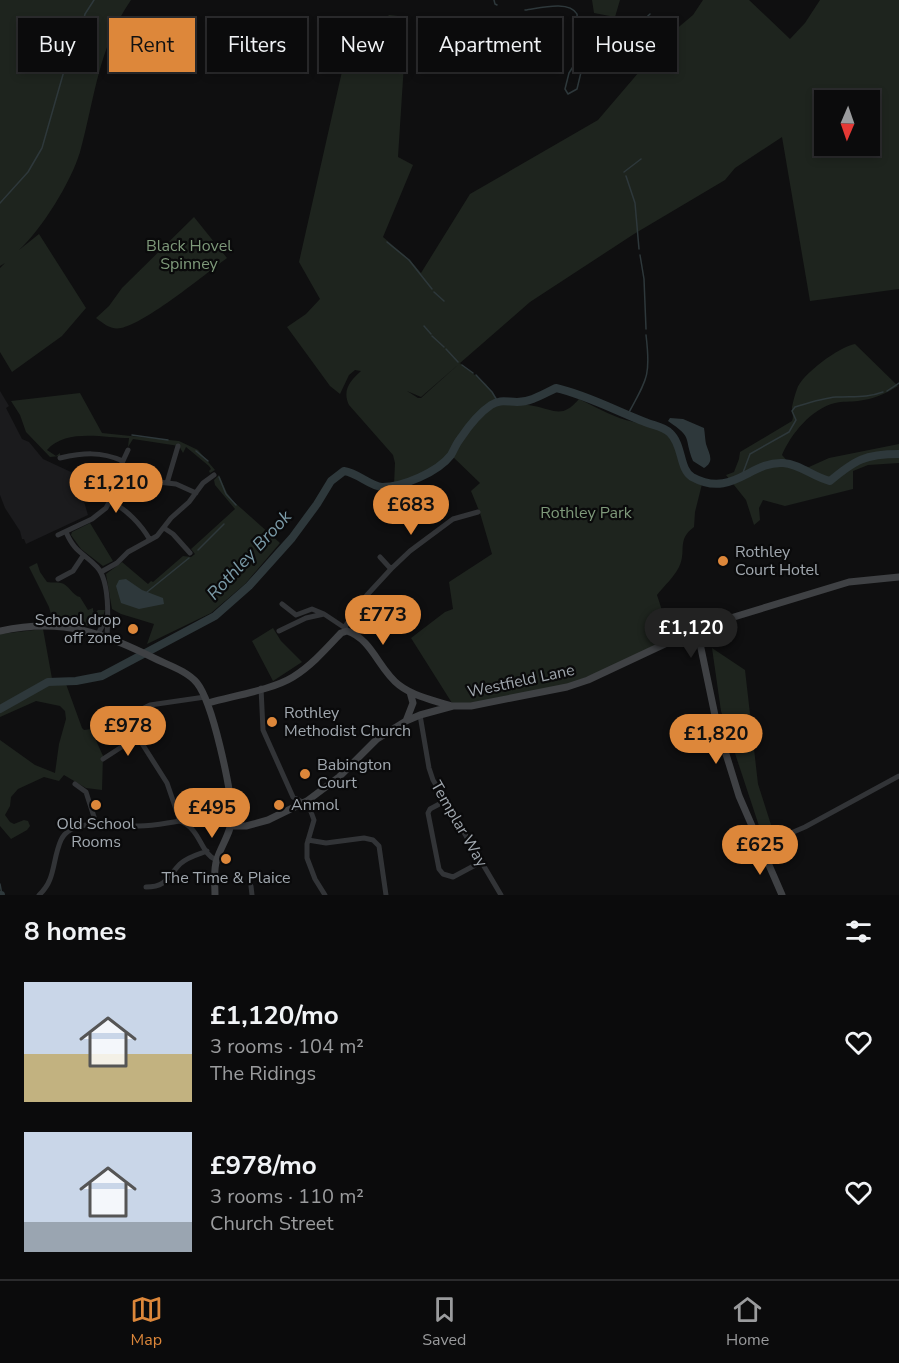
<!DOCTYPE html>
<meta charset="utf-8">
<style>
:root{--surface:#0b0b0c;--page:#141415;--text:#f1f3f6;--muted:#9a9b9d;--line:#2b2b2d;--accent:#dd873a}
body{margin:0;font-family:"Nunito Sans",sans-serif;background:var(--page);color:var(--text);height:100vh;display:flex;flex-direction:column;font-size:22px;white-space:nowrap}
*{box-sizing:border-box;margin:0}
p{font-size:20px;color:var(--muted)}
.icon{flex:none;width:33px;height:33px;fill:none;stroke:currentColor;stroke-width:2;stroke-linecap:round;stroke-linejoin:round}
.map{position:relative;height:895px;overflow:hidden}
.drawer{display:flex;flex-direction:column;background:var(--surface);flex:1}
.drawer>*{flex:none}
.top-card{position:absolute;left:18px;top:18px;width:864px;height:54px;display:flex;gap:12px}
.needle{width:39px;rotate:182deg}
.tools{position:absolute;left:814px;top:90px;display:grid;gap:12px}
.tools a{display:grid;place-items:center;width:66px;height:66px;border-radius:0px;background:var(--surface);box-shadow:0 3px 9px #0003,0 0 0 2px var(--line);font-size:30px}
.price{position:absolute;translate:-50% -51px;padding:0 14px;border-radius:21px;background:var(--accent);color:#111;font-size:20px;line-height:39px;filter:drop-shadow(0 2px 3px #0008)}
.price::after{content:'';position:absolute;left:50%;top:36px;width:18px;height:14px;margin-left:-9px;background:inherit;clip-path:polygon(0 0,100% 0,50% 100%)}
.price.selected{background:#222;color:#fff}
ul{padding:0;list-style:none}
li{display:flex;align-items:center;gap:18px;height:150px;padding:0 24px}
li span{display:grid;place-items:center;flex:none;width:168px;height:120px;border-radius:0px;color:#555}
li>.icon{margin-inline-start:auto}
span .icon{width:72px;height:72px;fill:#fffc;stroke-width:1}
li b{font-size:26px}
h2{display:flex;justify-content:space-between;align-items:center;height:72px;padding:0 24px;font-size:26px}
.tag{padding:0 21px;border-radius:0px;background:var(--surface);box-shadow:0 3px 9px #0003,0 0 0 2px var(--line);font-size:21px;line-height:54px}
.tag.selected{background:var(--accent);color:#111}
.tabs{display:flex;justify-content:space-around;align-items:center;height:84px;border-top:2px solid var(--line);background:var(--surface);font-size:16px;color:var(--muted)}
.tabs a{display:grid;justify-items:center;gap:3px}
.tabs .selected{color:var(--accent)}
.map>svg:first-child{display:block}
</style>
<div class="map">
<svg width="899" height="895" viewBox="0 0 899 895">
<rect width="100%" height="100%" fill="#0f0f10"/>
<path fill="#1b1b1d" d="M0 391 9 406 6 408 22 439 29 442 43 459 71 472 77 478 88 515 26 544 24 539H22L20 531 5 508 0 495Z"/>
<path fill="#1e241e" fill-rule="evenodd" d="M0 0H131C98 48 95 98 80 152 71 182 42 229 19 250L39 234 86 308 62 336 12 372 0 352V268L5 263 0 266Z
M592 0H620L615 17 594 13Z
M703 0H749L790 39 805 23 820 0H899V289L810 301 782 137 735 168 725 180 634 234 530 302 421 397 407 391 418 398H421L460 363 486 384 500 404C511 403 524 404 534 406 555 410 562 419 579 399 592 405 604 412 617 417 633 424 657 423 669 437 685 454 674 474 702 484L695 512 694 527C676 540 687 551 679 567 674 577 664 586 657 595L671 638 620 663 568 685 471 703H452L411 638 445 612 453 609 449 582 492 554 480 513 471 491 480 483 451 455C435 468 416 483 394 485L395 463 393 455 349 405C342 390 350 381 361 371L355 370 349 375 340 394 330 386 287 327 306 314 320 299 299 262 343 67 389 15 407 17 398 157 413 165 383 237 410 260 421 273 470 194 598 120 674 31 693 15ZM825 100H870V146H825Z
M194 217 227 258C204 275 146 323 121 328 111 330 104 324 96 318L109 306 122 288Z
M855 344 898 386C885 394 874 399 858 401 851 402 842 401 835 403 811 409 791 434 782 455L789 463 809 467 829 458 899 444V463L868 465 853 471V489L785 506 763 500 759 508 760 520 754 525 746 500 726 475 734 472 739 459 740 452 792 421C794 416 792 413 792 407 793 402 795 394 797 389 801 375 840 346 855 344Z
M80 393 102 433 179 441 198 450 215 470 210 473 209 471 211 469 209 466 186 447 183 453 179 446 133 439 128 447 129 438C104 438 66 428 47 450L56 456 60 453V456L50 457 26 432 20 415 11 401Z
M219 475 227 493 233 501 280 543 245 584 211 613 147 644 154 624 121 614 112 609 106 574 122 562 148 584 151 581 153 582 183 556 191 557 195 554 191 549 235 509 215 485 214 480Z
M90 523 113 561 103 566 81 549 71 535 72 532Z
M37 563 40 572 47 582C53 583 56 582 61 583 68 584 73 596 80 597L88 610 93 608V611L95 613 98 610H105L101 623 94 627 52 618 49 607 29 567Z
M273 628 281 641 302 662 273 681 252 641Z
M43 629 53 684H66L82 728 84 730 91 729 103 756 102 790 86 788 64 775 59 781 44 777 18 789 11 797 10 806 5 815 10 822 14 824 24 820 28 821 30 826 27 830 11 839 0 826V740L35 765 55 773 59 744 66 719 65 711 60 706 36 701 0 717V634Z
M712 648 745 670 758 784 773 831 762 835 721 711Z"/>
<path fill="#2e383b" d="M670 418 683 419 704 428C705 434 705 439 706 444 709 454 715 461 704 468L693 461C683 436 694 439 668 421Z
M126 579 142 590 163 598 164 604 139 609 121 603 116 586 119 580Z"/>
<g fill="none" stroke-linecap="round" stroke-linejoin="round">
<path stroke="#2e383b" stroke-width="1.5" d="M494 0 495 4 497 5
M525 10C540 8 569 0 577 14L580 56
M614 57 627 49 634 29 650 14
M576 62 569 73 565 89 568 94 577 89 582 68 587 64
M624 172 641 159
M626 176 635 203 639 249
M0 203 28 172 42 148 72 43 81 31 85 14 94 0
M387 242 409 260 432 289
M640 255 644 279 646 329
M434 292 444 301
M424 326 431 334
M432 336 444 347
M446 349 458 362
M462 365 473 373
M476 375 492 392 498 402
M887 391 899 383
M628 414C647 379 651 376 646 335
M132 435 168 440
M196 451 208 461
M219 477 226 494 236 505
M741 478 750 454 789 432 796 420 792 411 795 407C808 403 823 398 836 397 853 396 867 398 883 392
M198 550 224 524
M147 592 189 558
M0 884 2 895"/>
<path stroke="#2e383b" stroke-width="8" d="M0 709 48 682 76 681 102 676 215 616 249 586 292 538 317 504 331 481 344 471C358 473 370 486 382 487 403 487 438 472 451 455 454 450 456 444 460 439 468 427 479 413 491 405 500 399 507 402 517 402 531 402 543 394 556 388 587 395 616 411 645 422 654 426 663 426 670 433 683 445 679 469 692 477 732 499 750 461 783 463 800 464 813 477 830 481 855 460 865 454 899 454
M0 895H1"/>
<path stroke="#323437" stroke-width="5" d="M60 458C83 453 100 451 123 461
M118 471 149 481 176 484 196 493
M167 483 178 446
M110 501C126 509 141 524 150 540
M164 528 173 534 190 553
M66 532C75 553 83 552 97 567 110 581 108 619 107 637
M58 535 92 519 106 508 111 499 116 476 128 450
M380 557 391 569
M101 572 117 563 128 552 157 536 171 518 189 502 203 483 214 475
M58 579 73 571 83 556
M367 595 406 623 416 614
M282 604 296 615 312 609 324 614
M279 631 306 618 324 614 345 628
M345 631 346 625 367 595 391 569 410 551 453 519 478 512
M98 634 107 617
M261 688 263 730 293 797 302 802
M420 715 429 768 433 780 501 895
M103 759 140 735
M75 784 86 792 96 823
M307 801 314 820 307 844V858L315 879 325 895
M445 801 430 809 428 813 439 869 443 874 453 877 481 862
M180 821 167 783 141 742V714L144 708 150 705 205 697
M180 821C201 829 200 853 216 860
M308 840 326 843 364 838 373 840 379 846 386 895
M761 846 805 827 899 776
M251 886 252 895
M146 887C167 887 168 876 180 864 187 857 199 854 207 851
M39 895C56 880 52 860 61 840 72 816 118 826 139 826 153 826 166 823 180 821"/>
<path stroke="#3f4144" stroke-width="7" d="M697 629 717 725 739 796 782 895
M0 631C64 617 102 633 158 660 171 666 188 672 197 683 213 703 231 789 232 816 232 831 222 844 217 859 213 870 215 883 215 895
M208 703C232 696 272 690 293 677 311 666 326 649 341 633L347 631C372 639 379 670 399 685 413 696 435 701 452 706
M406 721 413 703 410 692
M231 826H246L268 820 307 801 339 777 377 739 406 721 420 715 453 706H471L567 687 588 680 701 627 849 582 899 577"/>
</g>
<g fill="#dd873a" stroke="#0a0a0b" stroke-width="2">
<circle cx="723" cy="561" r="6"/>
<circle cx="133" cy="629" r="6"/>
<circle cx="272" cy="722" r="6"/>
<circle cx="305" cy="774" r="6"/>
<circle cx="96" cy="805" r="6"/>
<circle cx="279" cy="805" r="6"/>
<circle cx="226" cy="859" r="6"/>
</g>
<g text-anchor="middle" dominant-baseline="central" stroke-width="4.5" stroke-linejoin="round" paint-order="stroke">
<g font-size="16" fill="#7e997a" stroke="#0a0a0b">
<text x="189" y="246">Black Hovel<tspan x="189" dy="18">Spinney</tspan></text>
<text x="586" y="513">Rothley Park</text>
</g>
<g font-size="16" fill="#a1a8af" stroke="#0a0a0b" text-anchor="start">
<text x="735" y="552">Rothley<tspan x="735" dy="18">Court Hotel</tspan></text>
<text x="121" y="620" text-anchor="end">School drop<tspan x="121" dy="18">off zone</tspan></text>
<text x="284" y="713">Rothley<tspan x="284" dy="18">Methodist Church</tspan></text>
<text x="317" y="765">Babington<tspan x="317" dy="18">Court</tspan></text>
<text x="291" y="805">Anmol</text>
<text x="96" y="824" text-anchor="middle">Old School<tspan x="96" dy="18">Rooms</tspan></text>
<text x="226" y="878" text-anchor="middle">The Time &amp; Plaice</text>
</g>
<g font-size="16" fill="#a1a8af" stroke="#0a0a0b">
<text transform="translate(521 681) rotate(-12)">Westfield Lane</text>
<text transform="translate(459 824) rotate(60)">Templar Way</text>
</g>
<g font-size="18" font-style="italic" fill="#7b9ba8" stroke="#0a0a0b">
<text transform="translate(249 555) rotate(-47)">Rothley Brook</text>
</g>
</g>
</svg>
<div class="tools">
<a><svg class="needle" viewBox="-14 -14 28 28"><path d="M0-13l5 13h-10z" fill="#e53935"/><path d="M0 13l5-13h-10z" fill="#9a9b9d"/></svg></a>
</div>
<b class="price" style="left:116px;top:514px">£1,210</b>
<b class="price" style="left:411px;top:536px">£683</b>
<b class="price" style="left:383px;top:646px">£773</b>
<b class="price selected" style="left:691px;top:659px">£1,120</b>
<b class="price" style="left:128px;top:757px">£978</b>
<b class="price" style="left:716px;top:765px">£1,820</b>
<b class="price" style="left:212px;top:839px">£495</b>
<b class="price" style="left:760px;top:876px">£625</b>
<div class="top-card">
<a class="tag">Buy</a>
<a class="tag selected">Rent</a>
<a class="tag">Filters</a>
<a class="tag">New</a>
<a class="tag">Apartment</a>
<a class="tag">House</a>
</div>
</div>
<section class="drawer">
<h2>8 homes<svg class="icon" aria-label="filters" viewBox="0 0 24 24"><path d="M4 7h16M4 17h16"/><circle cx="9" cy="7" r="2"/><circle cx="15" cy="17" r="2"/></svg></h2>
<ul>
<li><span style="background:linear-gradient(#c9d6e8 60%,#c2b280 0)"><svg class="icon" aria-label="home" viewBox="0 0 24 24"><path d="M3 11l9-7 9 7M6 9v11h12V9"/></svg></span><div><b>£1,120/mo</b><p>3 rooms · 104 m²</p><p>The Ridings</p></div><svg class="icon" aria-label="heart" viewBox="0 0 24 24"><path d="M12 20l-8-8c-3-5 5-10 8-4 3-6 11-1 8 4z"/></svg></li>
<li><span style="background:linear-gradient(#c9d6e8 75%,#9aa5b1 0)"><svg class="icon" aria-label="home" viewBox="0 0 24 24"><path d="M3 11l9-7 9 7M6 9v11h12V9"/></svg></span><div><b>£978/mo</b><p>3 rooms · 110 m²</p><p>Church Street</p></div><svg class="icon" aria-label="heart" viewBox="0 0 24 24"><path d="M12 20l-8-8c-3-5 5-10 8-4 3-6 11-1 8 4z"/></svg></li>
</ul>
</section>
<nav class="tabs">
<a class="selected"><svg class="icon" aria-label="map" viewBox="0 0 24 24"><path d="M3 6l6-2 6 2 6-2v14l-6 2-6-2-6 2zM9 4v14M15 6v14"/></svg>Map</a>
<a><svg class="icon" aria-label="saved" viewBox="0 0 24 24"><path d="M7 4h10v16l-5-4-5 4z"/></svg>Saved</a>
<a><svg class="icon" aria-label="home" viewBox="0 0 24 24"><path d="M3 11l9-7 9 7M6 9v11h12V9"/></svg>Home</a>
</nav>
